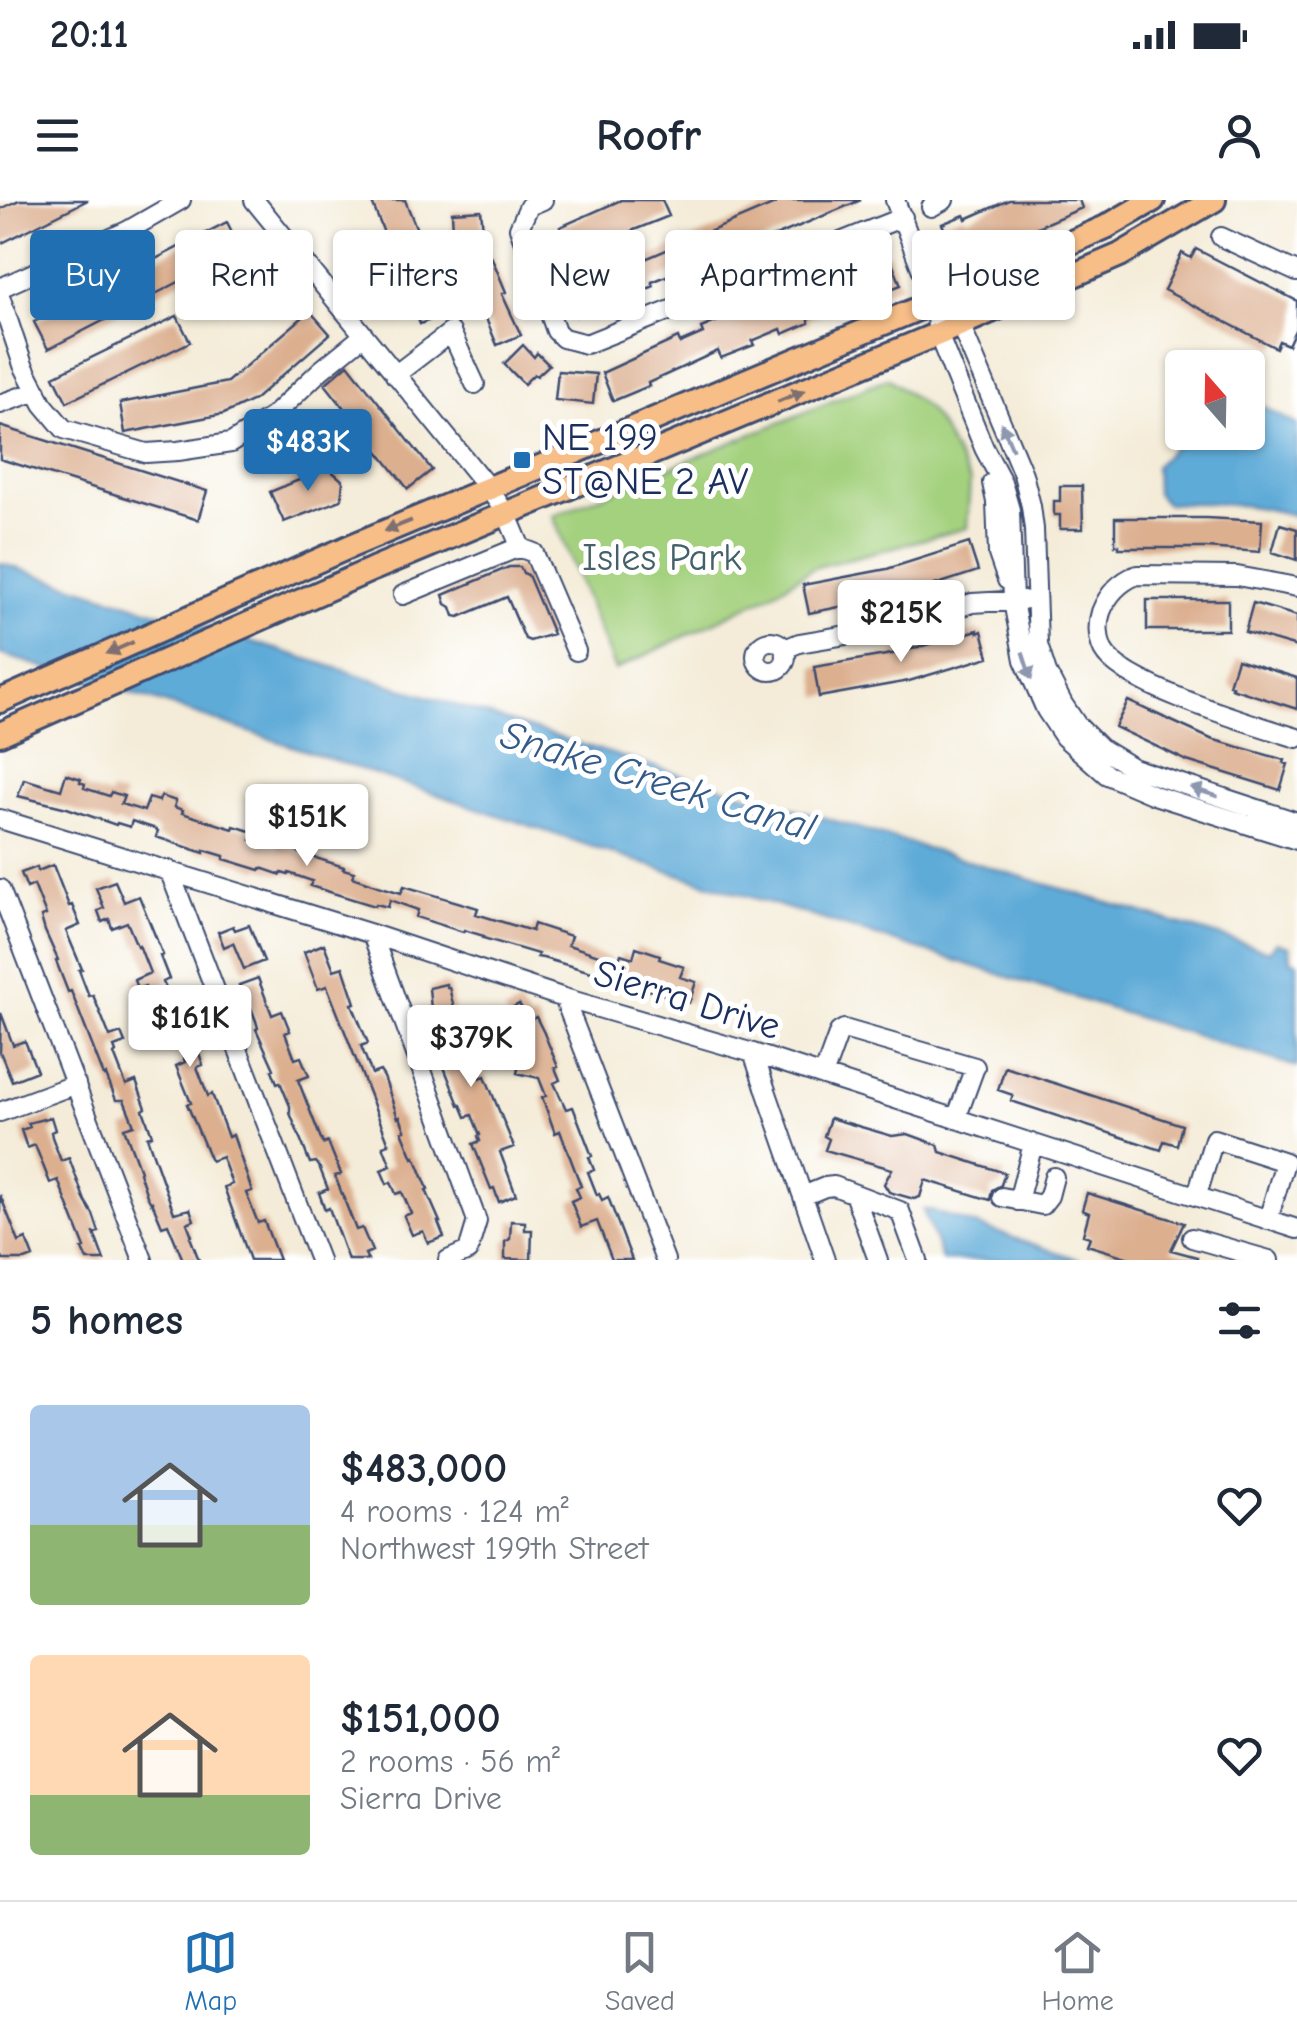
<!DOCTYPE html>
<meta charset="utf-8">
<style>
:root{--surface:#fff;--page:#f6f6f7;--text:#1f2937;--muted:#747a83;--line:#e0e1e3;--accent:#1f6fb2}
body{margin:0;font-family:"Comic Neue",sans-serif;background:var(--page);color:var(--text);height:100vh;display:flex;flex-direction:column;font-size:38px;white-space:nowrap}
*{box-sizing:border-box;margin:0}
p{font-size:32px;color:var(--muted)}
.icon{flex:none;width:55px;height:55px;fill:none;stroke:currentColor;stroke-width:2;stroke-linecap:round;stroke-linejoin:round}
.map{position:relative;height:1060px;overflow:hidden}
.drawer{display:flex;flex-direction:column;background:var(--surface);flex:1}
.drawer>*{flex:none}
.banner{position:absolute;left:30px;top:30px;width:1238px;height:90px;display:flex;gap:20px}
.needle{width:65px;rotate:340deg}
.fabs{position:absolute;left:1165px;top:150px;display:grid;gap:20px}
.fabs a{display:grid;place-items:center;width:100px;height:100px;border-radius:10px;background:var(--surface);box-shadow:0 2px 8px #0004;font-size:50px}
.price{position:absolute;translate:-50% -85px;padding:0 22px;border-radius:10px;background:#fff;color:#222;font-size:32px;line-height:65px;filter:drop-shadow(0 2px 5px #0008)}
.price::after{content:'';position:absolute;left:50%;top:60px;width:30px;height:22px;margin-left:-15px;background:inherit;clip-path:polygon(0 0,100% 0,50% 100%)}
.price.on{background:var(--accent);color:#fff}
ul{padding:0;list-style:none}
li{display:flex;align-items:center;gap:30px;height:250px;padding:0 30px}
li span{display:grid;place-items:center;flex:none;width:280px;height:200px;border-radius:10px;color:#555}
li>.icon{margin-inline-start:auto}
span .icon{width:120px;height:120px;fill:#fffc;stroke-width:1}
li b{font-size:42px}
h2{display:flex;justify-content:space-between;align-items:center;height:120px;padding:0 30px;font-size:42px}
.pill{padding:0 35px;border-radius:10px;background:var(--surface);box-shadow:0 2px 8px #0004;font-size:35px;line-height:90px}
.pill.on{background:var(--accent);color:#fff}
.status{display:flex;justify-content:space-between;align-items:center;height:70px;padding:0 50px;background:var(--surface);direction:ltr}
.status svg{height:28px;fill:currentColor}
header{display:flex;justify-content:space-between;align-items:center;height:130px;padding:0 30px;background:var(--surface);font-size:45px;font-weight:700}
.dock{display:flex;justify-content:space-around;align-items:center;height:140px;border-top:2px solid var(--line);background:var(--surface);font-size:28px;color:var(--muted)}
.dock a{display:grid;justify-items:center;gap:5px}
.dock .on{color:var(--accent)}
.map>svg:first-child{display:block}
</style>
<div class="status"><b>20:11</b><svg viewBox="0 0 49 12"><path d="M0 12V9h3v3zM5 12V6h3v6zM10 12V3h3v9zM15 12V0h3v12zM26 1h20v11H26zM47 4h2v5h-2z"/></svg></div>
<header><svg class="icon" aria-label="menu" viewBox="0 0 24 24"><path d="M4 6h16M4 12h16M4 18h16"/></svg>Roofr<svg class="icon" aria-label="person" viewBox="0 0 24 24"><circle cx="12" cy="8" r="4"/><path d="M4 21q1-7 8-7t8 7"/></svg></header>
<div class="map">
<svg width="1297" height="1060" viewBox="0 0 1297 1060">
<rect width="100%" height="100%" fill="#fff"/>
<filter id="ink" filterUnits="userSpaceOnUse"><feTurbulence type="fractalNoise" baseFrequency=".01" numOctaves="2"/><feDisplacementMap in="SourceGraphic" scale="20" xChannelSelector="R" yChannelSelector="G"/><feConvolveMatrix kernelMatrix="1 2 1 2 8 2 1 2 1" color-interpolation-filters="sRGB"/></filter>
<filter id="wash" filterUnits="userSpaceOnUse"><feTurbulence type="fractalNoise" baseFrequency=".0048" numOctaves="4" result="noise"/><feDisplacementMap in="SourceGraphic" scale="40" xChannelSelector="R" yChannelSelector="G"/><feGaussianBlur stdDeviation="2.25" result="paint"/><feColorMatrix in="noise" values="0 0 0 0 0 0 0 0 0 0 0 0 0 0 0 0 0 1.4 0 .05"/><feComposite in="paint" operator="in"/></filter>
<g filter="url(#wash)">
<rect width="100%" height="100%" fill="#f4ecd8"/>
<path fill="#a4d17e" stroke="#60806e" stroke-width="2.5" d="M888 178 927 208 941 228 970 281 967 328 813 368 768 396 615 470 553 316Z"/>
<path fill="#5fabd8" stroke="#3d6d9b" stroke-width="2.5" d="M1248 198 1297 225V316C1254 304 1211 301 1167 304L1156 293 1155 266 1188 233 1248 232Z
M0 363 628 559 1269 751 1277 742 1290 747 1291 760 1297 762V867L629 659 160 502 0 454Z
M923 1010H930L1080 1060H942Z"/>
<g id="blocks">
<path fill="#dcaf8f" d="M19 0H88L0 44V9Z
M371 0H405L450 112 420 124Z
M621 0H662L669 16 629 32 640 59 643 60 775 4 774 0H861L678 77 676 72 652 82 654 86 618 101 617 97 576 116 566 92 627 64 616 34 583 48 584 51 558 62 548 36 562 31 560 27Z
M1009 0H1079L1082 8 959 60 942 24 964 15 966 19Z
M481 10 485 49 454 51 452 12Z
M227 22 241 50 48 149 34 122Z
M1196 49 1297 101V126L1288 145 1279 141 1276 148 1164 90 1182 53 1191 58Z
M888 53 901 85 831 112 830 109 809 118V123L783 134 781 129 752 141 754 145 721 158 718 151 648 183 649 186 613 201 602 173 678 138 680 143 703 133 701 128 720 120 782 99V97L810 86 809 82 843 67 849 82 871 72 869 68 876 65 873 58Z
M491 56 506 92 502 94 521 135 497 145 470 80 461 84 456 71Z
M310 111 330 134 254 200 224 214 125 233 120 203 227 182Z
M177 116 190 142 67 202 54 176Z
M523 145 534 157 537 153 549 165 537 176 534 174 524 184 504 164Z
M348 164 432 270 408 289 325 184Z
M558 171 596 174 593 204 555 200Z
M0 226 207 291 198 320 0 259Z
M328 268 343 281 341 300 284 322 270 292Z
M1060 286H1082L1083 329H1060V315H1054V301H1060Z
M1115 318H1206L1262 321 1260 352 1206 348H1119V345H1115Z
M1280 324 1297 329V360L1272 352Z
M969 343 978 371 907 394V392L890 397 809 413 803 385 887 369Z
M509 367H520L523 373 528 375 553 434 530 441 525 439 507 397 459 417 454 416 451 407 446 404 443 395Z
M1147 400H1228V430H1147Z
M1253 403 1297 416V447L1245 432Z
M978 430V433L982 431 989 457 909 481 819 497 814 467 898 453Z
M1237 459 1297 478V509L1231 488 1232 486 1229 485Z
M1128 501 1211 539 1285 560 1284 563 1288 564 1280 590 1187 561 1115 527Z
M66 574 81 579 80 582 85 584 84 588 109 596 111 592 124 596 121 604 144 611 149 598 159 601 161 596 176 601 174 607 183 610 182 613 233 629 234 626 254 632 251 640 277 648 278 644 301 652 300 653 344 667 343 669 354 672 352 677 378 686 401 693 404 686 478 708 476 714 532 731 534 724 571 736 568 745 611 759 605 776 543 758 537 757 538 754 483 738 484 736 464 730 463 732 416 717 418 710 390 700 388 707 376 704 375 706 310 686 312 681 289 673 288 675 282 673 281 675 261 668 260 670 224 659V656L204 650V653L156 637 158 631 153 628 132 621 130 627 117 623 116 625 67 608 18 596 24 579 61 590Z
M53 665 69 706 72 705 80 725 66 731 82 769 79 770 89 796 93 795 110 837 121 833 125 843 114 847 116 852 114 854 126 885 136 881 146 908 143 910 152 935 147 937 174 1013 190 1009 194 1020 187 1023 192 1036 190 1037 199 1060H183L168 1024 162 1026 152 1002 151 1003 147 996 139 972 140 971 124 928 134 925 124 900H116L106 875 104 876 71 791 68 792 56 761 58 760 45 731 41 717 46 715 34 685 27 688 21 673 37 667 38 671Z
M115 681 124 702 139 696 163 755 160 756 169 779 163 782 178 817 186 814 203 865 197 867 208 896 212 894 228 937 233 935 252 991 246 993 258 1023 264 1021 279 1060H250L224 987 232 984 222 957 211 961 187 904 191 903 176 866 185 862 173 830 170 832 160 806 154 808 145 786 137 789 134 780 150 773 139 745 137 746 127 722 112 728 109 719 102 722 98 711 104 708 96 688Z
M249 725 264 761 244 769 233 743 224 747 218 732 233 726 235 730Z
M324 744 334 770 343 767 355 803 352 804 368 843 361 846 372 874 380 871 384 877 398 918 400 917 405 930 402 931 413 958 415 957 428 989 426 990 440 1022H438L444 1037 428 1043 423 1031 412 1035 404 1016 411 1013 402 992 396 994 391 982 387 984 381 970 391 966 383 946 389 944 327 786 318 789 304 752Z
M636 747 660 755 659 759 684 767 680 777 696 782 689 803 632 785 634 779 628 777 629 774 616 770 621 754 633 758Z
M258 778 272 815 282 811 290 831 285 833 295 859 301 857 309 876 298 880 323 944 328 942 341 974 335 976 356 1030 362 1028 372 1051 365 1054 368 1060H348L329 1008 325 1010 319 993 328 989 319 966 316 962 310 963 290 913V906L280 882 277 883 272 870 274 869 256 829 258 828 256 821 247 797 244 798 239 785Z
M446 784 447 787H449L459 830 468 827 475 843 467 846 480 878 485 876 514 947 500 952 516 995 499 1002 494 988 491 989 473 944 480 941 478 936 480 935 472 915 466 917 461 905H459L429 829 425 810 431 809 429 788Z
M519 804 530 820 536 817 544 833 558 867 555 868 560 880 554 883 566 909 573 907 592 956 589 957 594 970 588 972 597 995 599 994 602 1000 608 997 632 1060H612L597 1021 581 1027 571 1001 580 997 576 988 581 986 560 931 555 933 542 897 546 896 539 878 517 873 520 860 501 826 509 822 504 812Z
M1 813 13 845 25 841 37 871 12 881 0 852Z
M1005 867 1182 925 1177 945 1164 941 1161 950 1011 901 1013 895 998 890Z
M51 917 55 930 51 932 52 937 61 961 69 958 85 1001 93 1014 99 1032 94 1033 104 1060H87L82 1049 85 1048 58 980 50 983 35 945 27 948 21 930 30 927 28 923Z
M830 918 892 936 908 934 938 945 940 952 1005 973 1001 985 992 990 990 1000 925 980 920 997 914 999 889 992 884 984 892 969 825 950 829 939 824 936Z
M1087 993 1184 1023 1171 1050 1197 1057V1060H1136L1087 1045 1090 1037 1083 1035 1089 1013 1082 1010Z
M0 995 19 1042 26 1039 33 1057 25 1060H3L0 1052Z
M511 1021 525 1022V1030H532L531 1060 505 1059V1042L510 1039Z"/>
</g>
</g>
<g filter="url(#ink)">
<use href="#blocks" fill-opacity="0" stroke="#3c4b70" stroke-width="2.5"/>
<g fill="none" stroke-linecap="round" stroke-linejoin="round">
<g stroke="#3c4b70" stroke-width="22">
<path id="minor" d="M254 0 489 289 507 315 521 348
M543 0 529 6 519 28 556 131 563 138 586 144 903 17
M895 0 934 102 938 134 984 248 1002 282 1010 310 1013 401 1024 460 1046 510 1064 537 1107 575 1154 595 1297 640
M931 7 944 0
M1221 37 1297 72
M0 88 127 31 181 0
M0 96 23 165 43 204 64 229 146 253 178 251 231 243 273 216 321 170 363 136
M934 102 960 124 1023 274 1031 306 1034 329 1038 445 1047 473 1063 504 1077 525 1100 548 1133 568 1297 622
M227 105 294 50
M395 175 451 132 475 184
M0 204 37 191
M992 283 996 302 998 354 1007 380
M1297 387 1237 376 1137 375C1119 382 1108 394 1101 412 1097 424 1098 439 1103 450 1122 486 1256 525 1297 538
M403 395 512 350 521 348 534 353 576 451
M756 456a15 15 0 1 1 30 0a15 15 0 1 1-30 0Z
M785 449 799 443 882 429 915 422 972 403 1023 400
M0 619 372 734 564 798 753 853 1297 1029
M169 670 319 1060
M0 689 143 1060
M372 734 477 1021 468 1051 448 1060
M564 798 665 1060
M753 853 825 1060
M823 876 839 832 844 829 975 867 956 919
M0 912 76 884
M854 994 878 1060
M1197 995 1214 939 1285 962 1268 1020
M803 996 825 987 834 986 900 1011 918 1060
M1002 997 1042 1005 1049 996 1054 977
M1018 1001 1033 944
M1192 1038 1269 1060"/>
</g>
<g stroke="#3c4b70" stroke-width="28">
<path id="major" d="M0 501 351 346 934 102 1106 27 1153 0
M0 534 373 369 938 134 1120 55 1214 0"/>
</g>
<use href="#minor" stroke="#fff" stroke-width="18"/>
<use href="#major" stroke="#f7be88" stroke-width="22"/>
</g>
<defs><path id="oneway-solid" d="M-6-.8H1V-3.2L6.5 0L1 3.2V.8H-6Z" transform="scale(2.5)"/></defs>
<g fill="#7e6f71">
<use href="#oneway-solid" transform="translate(791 196) rotate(-23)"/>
<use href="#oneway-solid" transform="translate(398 326) rotate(158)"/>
<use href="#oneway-solid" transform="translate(120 448) rotate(156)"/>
</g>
<g fill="#8d97ae">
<use href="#oneway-solid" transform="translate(1007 236) rotate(-113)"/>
<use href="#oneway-solid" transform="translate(1027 466) rotate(72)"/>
<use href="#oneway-solid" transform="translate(1204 592) rotate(-162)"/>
</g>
</g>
<rect fill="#1f6fb2" stroke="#fff" stroke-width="4" x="512" y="250" width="20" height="20" rx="5"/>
<g text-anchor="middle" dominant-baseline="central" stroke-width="10" stroke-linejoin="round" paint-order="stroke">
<g font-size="38" fill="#1b2f5e" stroke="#fff" text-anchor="start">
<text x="542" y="238">NE 199<tspan x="542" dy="44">ST@NE 2 AV</tspan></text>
</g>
<g font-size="38" fill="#446068" stroke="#fff">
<text x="662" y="358">Isles Park</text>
</g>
<g font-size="38" fill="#1b2f5e" stroke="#fff">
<text transform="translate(687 800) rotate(17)">Sierra Drive</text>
</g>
<g font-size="40" font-style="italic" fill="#335a89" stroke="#fff">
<text transform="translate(658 581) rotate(17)">Snake Creek Canal</text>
</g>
</g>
</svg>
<div class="fabs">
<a><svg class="needle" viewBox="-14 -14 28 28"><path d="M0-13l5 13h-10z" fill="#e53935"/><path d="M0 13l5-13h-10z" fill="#747a83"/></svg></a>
</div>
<b class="price on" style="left:308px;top:294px">$483K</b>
<b class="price" style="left:901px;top:465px">$215K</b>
<b class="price" style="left:307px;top:669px">$151K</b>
<b class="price" style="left:190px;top:870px">$161K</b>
<b class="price" style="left:471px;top:890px">$379K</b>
<div class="banner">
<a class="pill on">Buy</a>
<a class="pill">Rent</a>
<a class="pill">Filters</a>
<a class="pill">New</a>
<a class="pill">Apartment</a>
<a class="pill">House</a>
</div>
</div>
<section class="drawer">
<h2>5 homes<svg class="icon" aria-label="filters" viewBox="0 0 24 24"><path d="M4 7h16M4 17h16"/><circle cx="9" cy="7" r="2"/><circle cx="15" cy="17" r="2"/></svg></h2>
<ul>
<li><span style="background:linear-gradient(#a9c7e8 60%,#8fb573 0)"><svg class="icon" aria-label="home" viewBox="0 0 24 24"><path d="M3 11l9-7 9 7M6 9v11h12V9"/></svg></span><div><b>$483,000</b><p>4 rooms · 124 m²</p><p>Northwest 199th Street</p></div><svg class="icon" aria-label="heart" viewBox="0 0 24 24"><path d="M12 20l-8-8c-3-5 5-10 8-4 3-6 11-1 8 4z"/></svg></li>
<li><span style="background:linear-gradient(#ffd9b3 70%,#8fb573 0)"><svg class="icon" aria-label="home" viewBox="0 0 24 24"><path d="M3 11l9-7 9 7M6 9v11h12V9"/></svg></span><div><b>$151,000</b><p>2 rooms · 56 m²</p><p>Sierra Drive</p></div><svg class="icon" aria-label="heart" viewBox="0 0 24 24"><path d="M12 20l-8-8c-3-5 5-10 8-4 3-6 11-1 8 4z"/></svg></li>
</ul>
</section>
<nav class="dock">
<a class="on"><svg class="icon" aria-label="map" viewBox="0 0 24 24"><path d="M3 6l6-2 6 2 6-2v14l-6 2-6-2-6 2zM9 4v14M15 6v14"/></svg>Map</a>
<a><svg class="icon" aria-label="saved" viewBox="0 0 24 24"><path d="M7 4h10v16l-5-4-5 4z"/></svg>Saved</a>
<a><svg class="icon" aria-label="home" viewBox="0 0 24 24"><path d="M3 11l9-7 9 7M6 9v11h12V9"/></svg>Home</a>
</nav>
